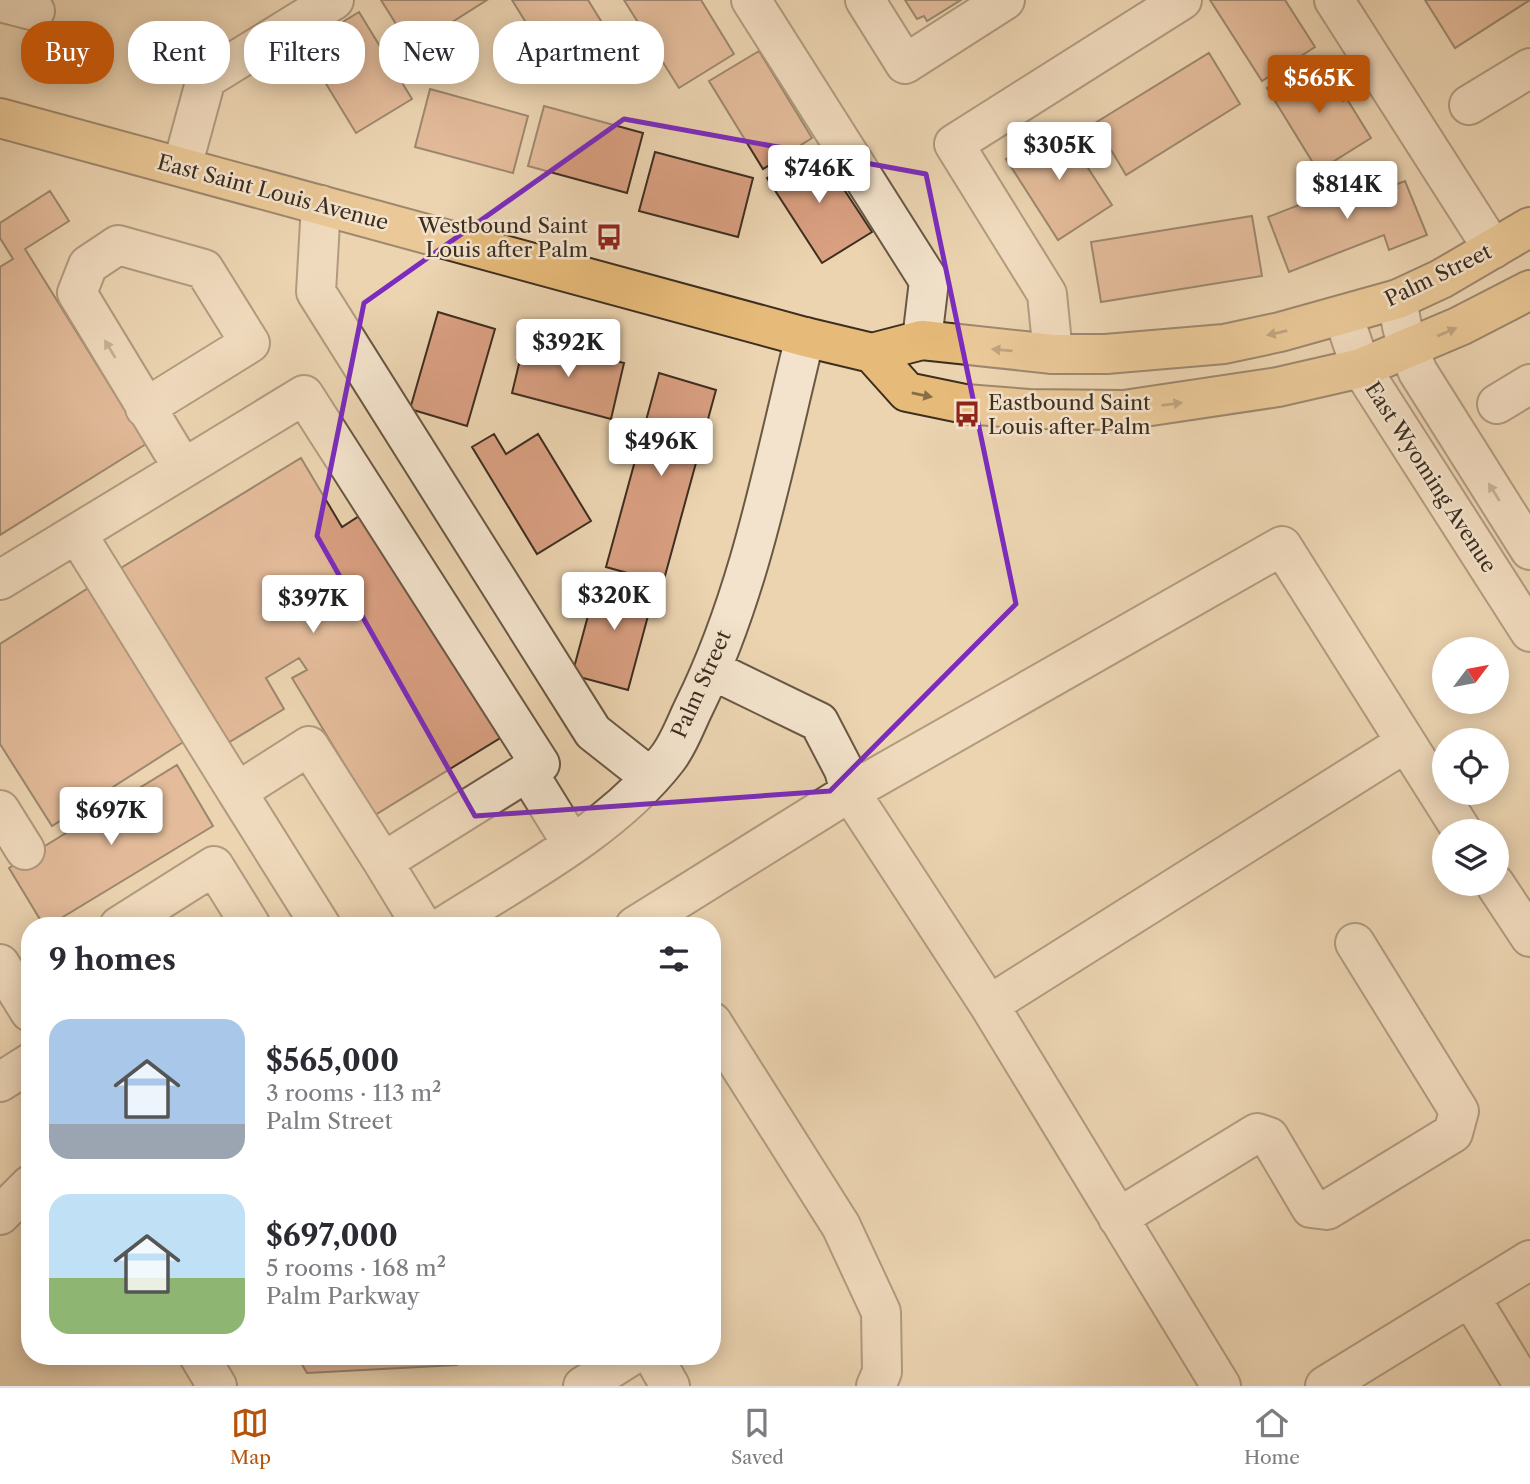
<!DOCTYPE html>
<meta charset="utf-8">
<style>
:root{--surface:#fff;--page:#f7f7f7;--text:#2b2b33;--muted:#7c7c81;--line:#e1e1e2;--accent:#b45309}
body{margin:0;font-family:"Libre Caslon Text",serif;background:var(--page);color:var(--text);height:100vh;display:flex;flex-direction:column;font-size:26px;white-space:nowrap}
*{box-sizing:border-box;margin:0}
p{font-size:23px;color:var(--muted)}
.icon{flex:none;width:38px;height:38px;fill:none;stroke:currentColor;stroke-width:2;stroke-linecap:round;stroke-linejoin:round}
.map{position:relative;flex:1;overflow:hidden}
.details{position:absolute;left:21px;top:917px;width:700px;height:448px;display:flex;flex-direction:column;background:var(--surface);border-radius:28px;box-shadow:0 4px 18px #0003}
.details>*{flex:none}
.top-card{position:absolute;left:21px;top:21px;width:700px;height:63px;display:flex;gap:14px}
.needle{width:46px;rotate:58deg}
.controls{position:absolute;left:1432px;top:637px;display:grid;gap:14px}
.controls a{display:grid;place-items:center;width:77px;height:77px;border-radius:50%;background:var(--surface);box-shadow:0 4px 18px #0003;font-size:35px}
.price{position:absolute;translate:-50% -60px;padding:0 16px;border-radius:7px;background:#fff;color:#222;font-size:23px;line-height:46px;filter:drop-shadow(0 2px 4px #0008)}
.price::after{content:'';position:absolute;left:50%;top:42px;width:21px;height:16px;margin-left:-10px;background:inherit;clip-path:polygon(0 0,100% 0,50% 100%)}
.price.current{background:var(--accent);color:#fff}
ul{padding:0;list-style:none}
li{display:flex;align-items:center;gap:21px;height:175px;padding:0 28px}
li span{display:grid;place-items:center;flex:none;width:196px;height:140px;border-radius:21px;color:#555}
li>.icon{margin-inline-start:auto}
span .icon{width:84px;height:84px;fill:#fffc;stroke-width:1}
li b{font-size:30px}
h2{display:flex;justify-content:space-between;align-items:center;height:84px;padding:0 28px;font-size:30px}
.chip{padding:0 24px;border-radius:28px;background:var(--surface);box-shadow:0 4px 18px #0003;font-size:24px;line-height:63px}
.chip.current{background:var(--accent);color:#fff}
.tab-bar{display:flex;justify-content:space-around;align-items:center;height:98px;border-top:2px solid var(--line);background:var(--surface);font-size:19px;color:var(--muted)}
.tab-bar a{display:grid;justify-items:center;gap:4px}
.tab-bar .current{color:var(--accent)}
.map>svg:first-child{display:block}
</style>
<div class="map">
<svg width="1530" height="1386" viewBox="0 0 1530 1386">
<rect width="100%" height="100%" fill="#ecd4b1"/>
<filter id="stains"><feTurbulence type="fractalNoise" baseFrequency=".00286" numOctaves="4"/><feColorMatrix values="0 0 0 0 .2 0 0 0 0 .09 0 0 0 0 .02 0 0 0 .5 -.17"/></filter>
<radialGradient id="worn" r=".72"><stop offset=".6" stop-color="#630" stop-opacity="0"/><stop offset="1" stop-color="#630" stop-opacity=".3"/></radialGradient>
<path fill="#d99f81" stroke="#3d2e20" stroke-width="2" d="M381 0H487L411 48Z
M512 0H588L614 42 559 76Z
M624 0H701L734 54 679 88Z
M905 0H961L927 21 924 16 917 19Z
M1210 0H1285L1315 47 1262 81Z
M1425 0H1530L1455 48Z
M359 12 412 99 356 133 303 46Z
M759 51 812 138 763 169 709 81Z
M1209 53 1240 104 1126 175 1095 123Z
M1317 58 1343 101 1347 99 1371 138 1318 171 1267 88Z
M430 89 528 116 513 173 415 147Z
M544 106 643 133 627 193 528 166Z
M1060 125 1112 205 1058 240 1006 159Z
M816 147 872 232 822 263 767 178Z
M655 152 753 178 738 237 639 211Z
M1386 171 1392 186 1405 181 1427 235 1389 250 1384 235 1289 272 1268 217Z
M50 191 69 221 25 249 146 444 0 535V267L13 259 0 238V223Z
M1252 216 1262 276 1101 302 1091 242Z
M438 312 495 329 467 426 410 409Z
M525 339 624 363 611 419 512 393Z
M659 373 716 390 663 583 606 567Z
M494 434 506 454 538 434 591 521 537 554 472 447Z
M301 458 342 527 373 507 510 732 375 815 292 678 307 670 299 658 266 678 284 709 218 749 111 574Z
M599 575 655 590 628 690 572 675Z
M90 587 188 739 52 826 0 744V644Z
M177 765 213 826 48 926H44L9 868Z
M297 1356H469L457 1365 307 1373Z"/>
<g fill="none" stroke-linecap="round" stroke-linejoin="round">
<g stroke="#695844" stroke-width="42">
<path id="minor" d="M751 0 929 281 922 340
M865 0 905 64 1005 0
M1334 0 1493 249
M0 2 35 11 28 0
M1469 105 1530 68
M182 167 206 79 334 0
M321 205 316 292 593 732 650 777
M1398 299C1400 326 1407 347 1418 372L1530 550
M1343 315 1361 368 1530 632
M1053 354 1047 294 954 144 1182 0
M1497 404 1530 384
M145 408 250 343 204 269 118 245 88 265 77 293 183 468
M77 534 237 792
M0 580 304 395 540 764 383 862 309 746 237 792 321 926
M712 670 819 722 844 770 850 792 989 1005 1221 1386
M527 771 572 844
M0 810 25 850
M383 862 422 926
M1495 884 1530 937
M119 926 214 866 250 924 247 926
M444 926C519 878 612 830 667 759 679 744 686 723 694 707 751 591 774 462 805 337
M635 926 850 792 1282 546 1462 831
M0 964 30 1012
M989 1005 1405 743
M712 1022 841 1226 881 1312 882 1372 876 1386
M0 1082 30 1063
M0 1215 30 1185
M1118 1218 1257 1133 1269 1137 1311 1208 1327 1210 1453 1133 1459 1111 1355 943
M1470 1297 1524 1386
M199 1356 217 1386
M653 1356 670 1386
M583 1386 631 1356
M1325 1386 1530 1260"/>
</g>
<g stroke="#3d2e20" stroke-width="42">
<path id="major" d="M0 118 805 337 872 353 922 340 1053 354H1106L1224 344 1280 332 1398 299 1441 279 1530 227
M872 353 907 392 965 404 1029 409 1124 410 1278 387 1361 368 1460 326 1530 290"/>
</g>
<use href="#minor" stroke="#f3e3cc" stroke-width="38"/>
<use href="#major" stroke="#e6ba78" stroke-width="38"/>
</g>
<defs><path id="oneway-solid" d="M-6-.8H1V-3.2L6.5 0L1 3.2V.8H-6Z" transform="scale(1.75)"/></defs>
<g fill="#896d48">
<use href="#oneway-solid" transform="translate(1447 332) rotate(-23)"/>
<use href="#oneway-solid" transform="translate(1277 333) rotate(167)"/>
<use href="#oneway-solid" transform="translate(1002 350) rotate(-175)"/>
<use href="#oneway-solid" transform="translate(922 395) rotate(12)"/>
<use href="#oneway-solid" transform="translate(1172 404) rotate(-7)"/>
</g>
<g fill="#988876">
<use href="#oneway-solid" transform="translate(110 349) rotate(-121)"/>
<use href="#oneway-solid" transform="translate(1494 492) rotate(-122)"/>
</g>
<path d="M0 0H1530V1386H0ZM624 119 926 174 1016 604 830 791 475 816 317 536 364 303Z" fill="#ecd4b1" fill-opacity=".55" fill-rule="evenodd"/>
<path fill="none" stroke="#7b2cbf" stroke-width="5" stroke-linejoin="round" d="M624 119 926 174 1016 604 830 791 475 816 317 536 364 303Z"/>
<defs>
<g id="bus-bare" transform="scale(2.1)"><path d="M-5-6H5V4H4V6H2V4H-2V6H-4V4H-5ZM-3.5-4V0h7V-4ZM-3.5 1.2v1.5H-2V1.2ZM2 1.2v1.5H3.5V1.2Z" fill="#8f2418" stroke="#f3e3cc" stroke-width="2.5" paint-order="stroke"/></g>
</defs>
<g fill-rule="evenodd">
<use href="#bus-bare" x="609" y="237"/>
<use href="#bus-bare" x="967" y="414"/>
</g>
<g text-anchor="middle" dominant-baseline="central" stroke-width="5" stroke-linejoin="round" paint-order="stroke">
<g font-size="21" fill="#3d2e20" stroke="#f3e3cc">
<text transform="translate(273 192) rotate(15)">East Saint Louis Avenue</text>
<text transform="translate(1438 275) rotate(-26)">Palm Street</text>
<text transform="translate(1431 477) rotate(57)">East Wyoming Avenue</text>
<text transform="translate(701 684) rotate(-66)">Palm Street</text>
</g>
<g font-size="21" fill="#3d2e20" stroke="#f3e3cc" text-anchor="end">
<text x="588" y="225">Westbound Saint<tspan x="588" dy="24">Louis after Palm</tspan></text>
<text x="988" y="402" text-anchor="start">Eastbound Saint<tspan x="988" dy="24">Louis after Palm</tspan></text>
</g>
</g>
<rect width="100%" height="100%" filter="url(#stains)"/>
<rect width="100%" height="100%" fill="url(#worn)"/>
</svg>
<div class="controls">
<a><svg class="needle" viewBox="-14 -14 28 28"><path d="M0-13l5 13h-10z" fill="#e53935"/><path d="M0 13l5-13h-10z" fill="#7c7c81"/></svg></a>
<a><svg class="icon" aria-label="locate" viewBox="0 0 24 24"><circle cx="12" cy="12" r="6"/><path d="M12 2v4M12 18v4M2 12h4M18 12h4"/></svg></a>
<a><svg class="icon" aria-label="layers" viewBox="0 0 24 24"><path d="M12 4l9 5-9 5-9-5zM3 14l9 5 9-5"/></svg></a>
</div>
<b class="price current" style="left:1319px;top:115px">$565K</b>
<b class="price" style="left:1059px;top:182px">$305K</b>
<b class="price" style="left:819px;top:205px">$746K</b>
<b class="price" style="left:1347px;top:221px">$814K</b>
<b class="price" style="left:568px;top:379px">$392K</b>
<b class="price" style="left:661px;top:478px">$496K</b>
<b class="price" style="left:614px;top:632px">$320K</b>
<b class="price" style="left:313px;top:635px">$397K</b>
<b class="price" style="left:111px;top:847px">$697K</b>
<div class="top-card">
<a class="chip current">Buy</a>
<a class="chip">Rent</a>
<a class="chip">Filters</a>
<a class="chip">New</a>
<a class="chip">Apartment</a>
</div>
<section class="details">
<h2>9 homes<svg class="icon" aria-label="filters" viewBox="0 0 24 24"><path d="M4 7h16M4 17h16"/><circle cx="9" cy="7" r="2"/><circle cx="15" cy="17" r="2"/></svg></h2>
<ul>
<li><span style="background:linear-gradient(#a9c7e8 75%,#9aa5b1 0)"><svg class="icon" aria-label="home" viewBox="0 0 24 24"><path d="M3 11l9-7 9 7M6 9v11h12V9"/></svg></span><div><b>$565,000</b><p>3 rooms · 113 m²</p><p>Palm Street</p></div></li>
<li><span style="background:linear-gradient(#bfe0f5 60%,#8fb573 0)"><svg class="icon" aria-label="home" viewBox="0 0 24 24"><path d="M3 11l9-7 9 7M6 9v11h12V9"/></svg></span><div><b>$697,000</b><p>5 rooms · 168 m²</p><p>Palm Parkway</p></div></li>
</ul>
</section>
</div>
<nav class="tab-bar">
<a class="current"><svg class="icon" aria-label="map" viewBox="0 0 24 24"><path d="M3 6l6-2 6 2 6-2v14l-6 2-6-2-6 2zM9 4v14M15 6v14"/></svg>Map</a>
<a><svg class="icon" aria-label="saved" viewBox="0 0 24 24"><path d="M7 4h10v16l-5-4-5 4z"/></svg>Saved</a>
<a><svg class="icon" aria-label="home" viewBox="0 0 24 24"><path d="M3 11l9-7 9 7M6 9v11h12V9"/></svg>Home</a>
</nav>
